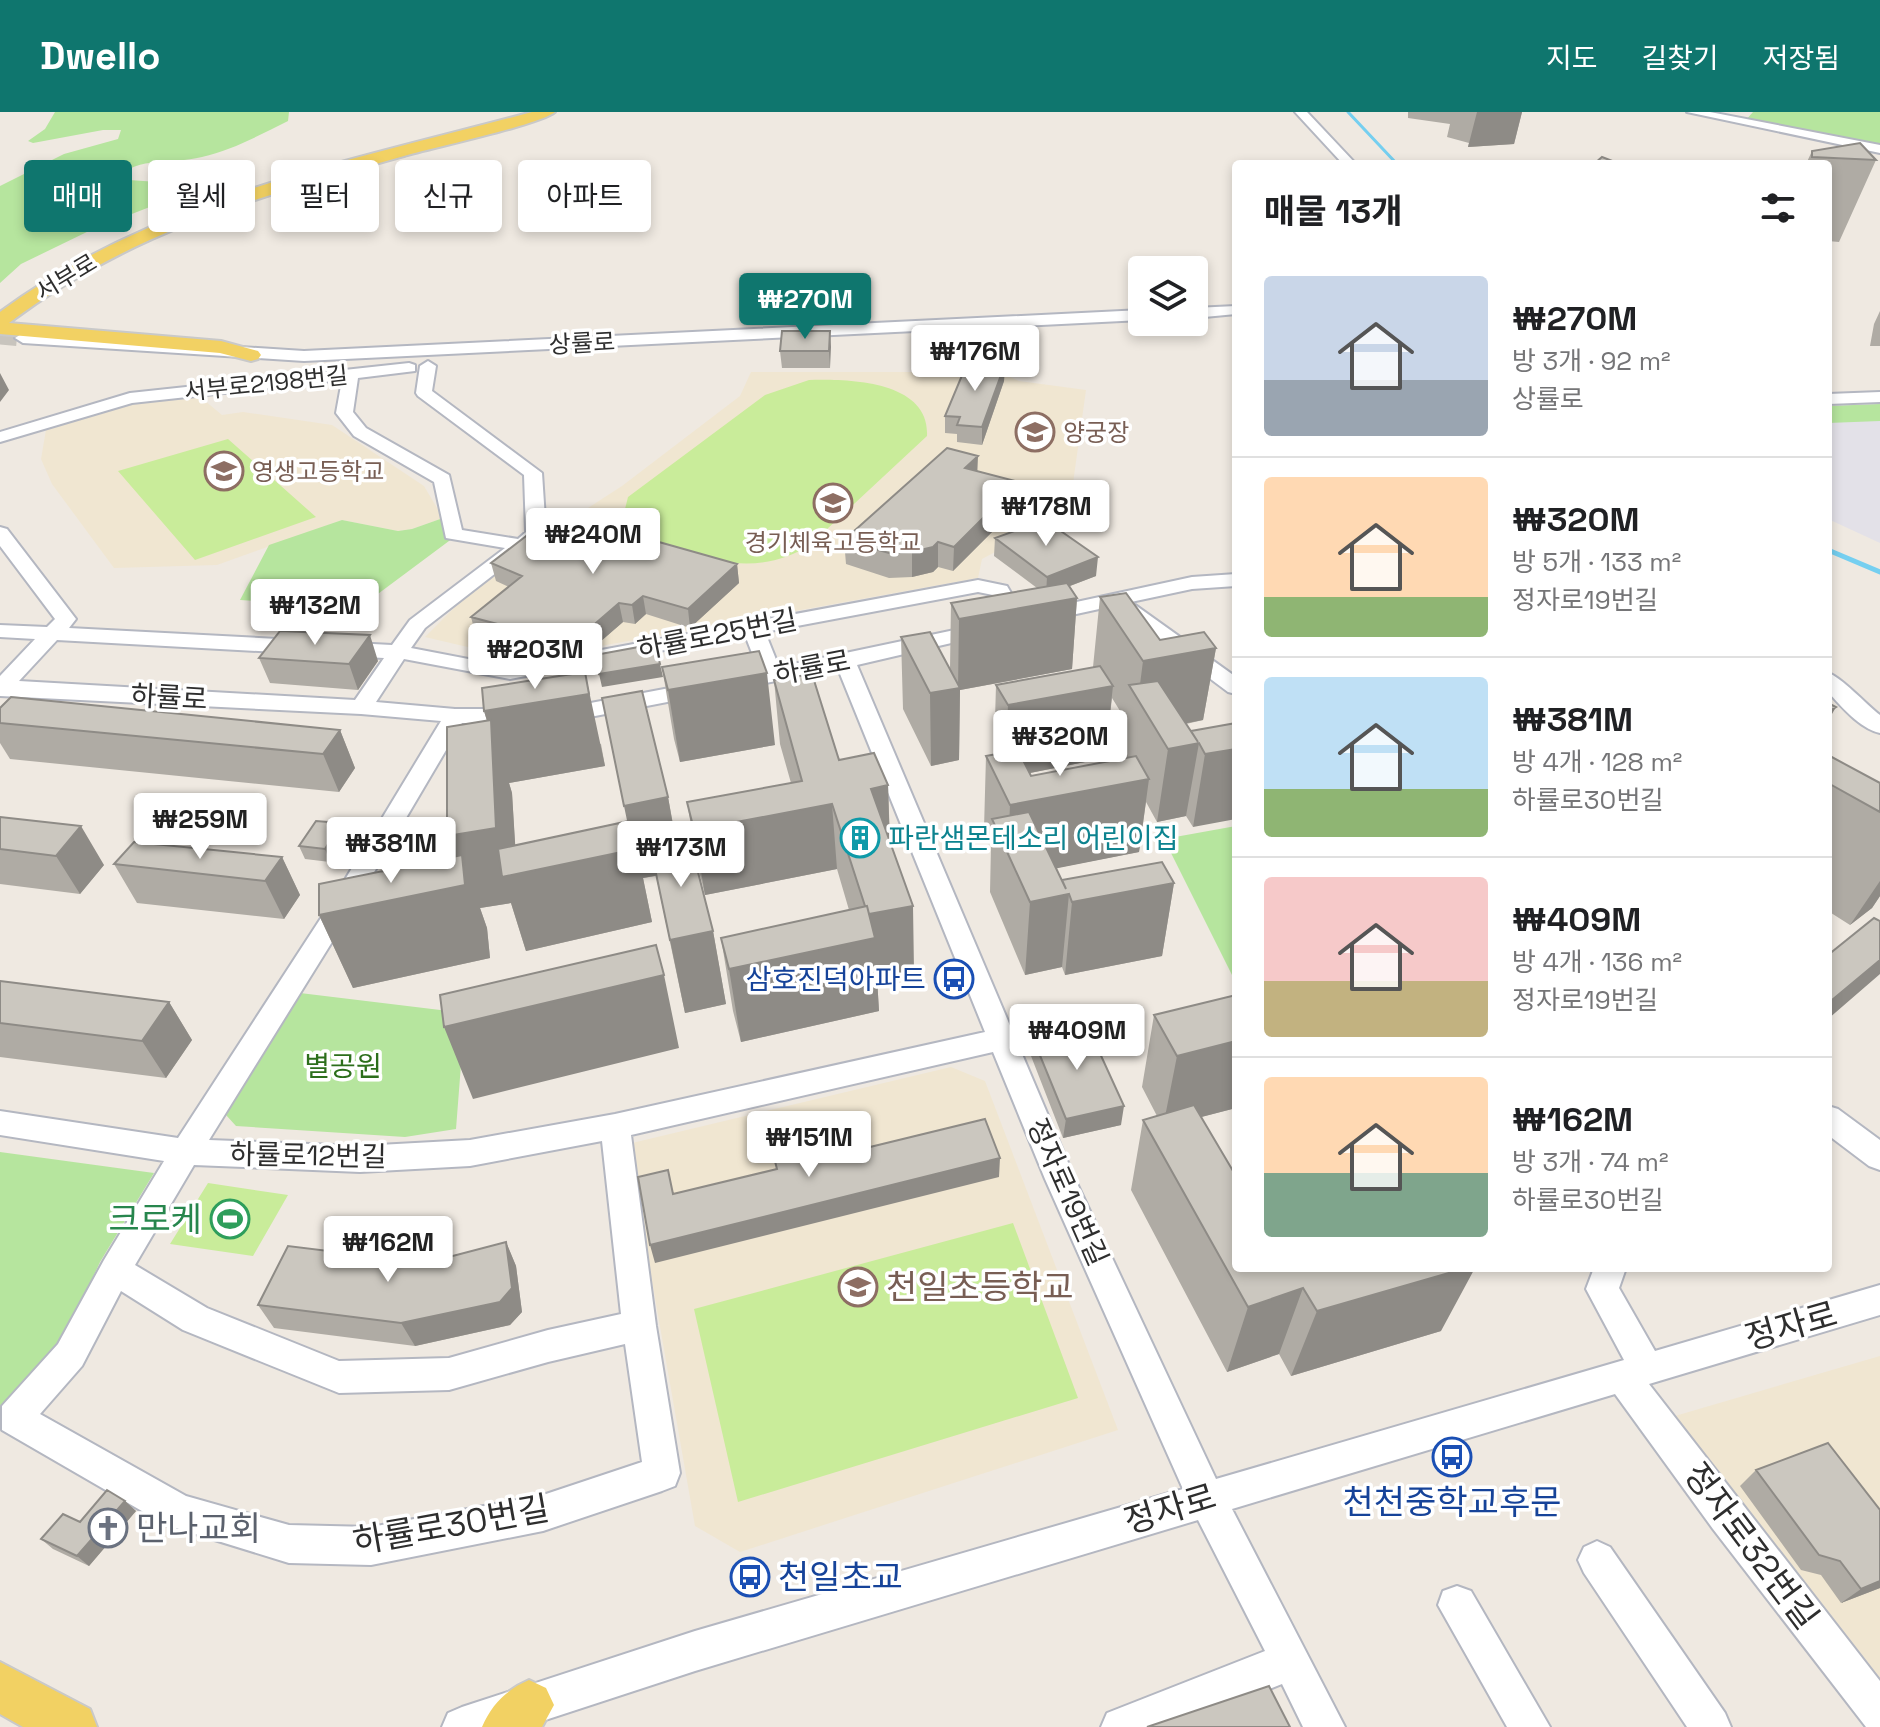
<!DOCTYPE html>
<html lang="ko">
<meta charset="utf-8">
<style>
:root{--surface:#fff;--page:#f6f6f6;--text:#202124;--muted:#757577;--line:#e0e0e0;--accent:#0f766e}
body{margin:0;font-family:"Space Grotesk","Noto Sans KR",sans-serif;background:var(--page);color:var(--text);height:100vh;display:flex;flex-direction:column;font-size:30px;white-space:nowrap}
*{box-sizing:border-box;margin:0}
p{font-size:26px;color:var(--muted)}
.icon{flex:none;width:44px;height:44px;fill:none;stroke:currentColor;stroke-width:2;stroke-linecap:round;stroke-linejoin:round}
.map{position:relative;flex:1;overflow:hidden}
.drawer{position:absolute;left:1232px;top:48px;width:600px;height:1112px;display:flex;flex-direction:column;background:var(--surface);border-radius:8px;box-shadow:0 4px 12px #0003}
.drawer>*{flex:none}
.top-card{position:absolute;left:24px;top:48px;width:760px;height:72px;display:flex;gap:16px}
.buttons{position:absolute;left:1128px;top:144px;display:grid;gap:16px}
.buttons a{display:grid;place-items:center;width:80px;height:80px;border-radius:8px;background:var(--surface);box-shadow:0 4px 12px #0003;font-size:40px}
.price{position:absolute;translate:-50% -68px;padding:0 18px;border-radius:8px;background:#fff;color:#222;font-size:26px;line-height:52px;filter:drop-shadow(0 2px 4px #0008)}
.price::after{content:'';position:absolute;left:50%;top:48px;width:24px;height:18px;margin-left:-12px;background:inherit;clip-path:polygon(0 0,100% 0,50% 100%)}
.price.active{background:var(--accent);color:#fff}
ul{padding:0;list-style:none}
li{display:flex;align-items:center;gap:24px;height:200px;padding:0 32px}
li+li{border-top:2px solid var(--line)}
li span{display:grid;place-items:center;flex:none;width:224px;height:160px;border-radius:8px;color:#555}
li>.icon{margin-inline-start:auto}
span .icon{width:96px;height:96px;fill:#fffc;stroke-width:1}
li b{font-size:34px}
h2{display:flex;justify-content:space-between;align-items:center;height:96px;padding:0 32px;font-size:34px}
.pill{padding:0 28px;border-radius:8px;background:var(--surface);box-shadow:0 4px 12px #0003;font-size:28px;line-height:72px}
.pill.active{background:var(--accent);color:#fff}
header{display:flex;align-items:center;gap:48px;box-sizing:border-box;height:112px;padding:0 40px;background:var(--accent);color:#fff}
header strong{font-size:38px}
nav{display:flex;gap:44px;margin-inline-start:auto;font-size:28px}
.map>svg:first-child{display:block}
</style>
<header>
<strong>Dwello</strong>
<nav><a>지도</a><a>길찾기</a><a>저장됨</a></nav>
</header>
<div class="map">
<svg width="1880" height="1615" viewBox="0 0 1880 1615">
<rect width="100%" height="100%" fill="#efe9e1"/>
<path fill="#e3e1e8" d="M1880 292V431L1828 407V294Z"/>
<path fill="#f0e6d1" d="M751 260H999L1019 269 1086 278 1068 407 1049 411 982 447 978 466 523 548 425 525 462 488 554 418 622 374 740 284Z
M198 283 222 303 243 300 332 313 424 374 443 406 412 417 398 419 342 408 217 453 114 456 52 372 41 347 47 312 133 289Z
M951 955 985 969 1118 1318 740 1440 695 1414 628 1032Z
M1880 1244V1566L1675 1304Z"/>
<path fill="#b6e59e" d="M55 0H289L288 9C260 23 232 38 202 45 169 53 142 43 114 67L158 70 165 89 91 118 21 152 0 171V74L64 42 118 27 121 18H103L33 31 28 29 45 17Z
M1753 0H1880V33L1745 9Z
M1880 292V309L1828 311V294Z
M443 406 453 426 359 496 240 488 269 433 342 408 398 419 412 417Z
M1236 714V871L1164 727Z
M300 881 465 901 456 1017 405 1025 236 1014 226 1003Z
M0 1040 154 1061 100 1150 53 1252 0 1303Z"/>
<path fill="#c9ec9a" d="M809 268C847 267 930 268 927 324L811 432C755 470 695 443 635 428L623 405 628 385 765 283Z
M228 327 316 405 195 448 118 359Z
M208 1071 288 1083 253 1144 170 1132Z
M1013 1111 1078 1286 738 1390 694 1197Z"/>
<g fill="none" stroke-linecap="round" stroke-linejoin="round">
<path stroke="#75cff0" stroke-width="3" d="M1348 0 1397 52"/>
<path stroke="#75cff0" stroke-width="5" d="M1828 438 1880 460"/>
<path stroke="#c8c4bd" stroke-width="17" stroke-dasharray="17 8" stroke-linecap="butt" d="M0 224 23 226"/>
<g stroke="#b4b7c1" stroke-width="4">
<path id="minor" d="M1295 0H1307L1356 52H1343Z
M1687 0H1710L1880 33V41Z
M1236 194V202L1194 206V196Z
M1142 198V208L304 249 23 231 15 226 23 221 304 239Z
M428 249 436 254 432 279 542 361 546 422 425 516 411 536 510 555 978 468 1007 474 1028 510 1025 514H1011L993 483 978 480 765 520 779 555 983 512 993 518 990 522 857 553 1075 1067 1216 1367 1624 1248 1586 1177 1594 1156H1626L1619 1176 1655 1239 1880 1173V1203L1649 1272 1880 1569V1615H1866L1713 1417 1615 1282 1232 1397 1345 1615H1303L1282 1572 1173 1615H1101L1107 1601 1265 1539 1198 1408 695 1559 524 1615H442L448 1601 462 1595 695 1519 1183 1377 1045 1067 993 940 631 1023 656 1214 680 1361 675 1374 662 1379 543 1419 371 1453 289 1451 166 1413 2 1318V1294L58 1232 104 1148 164 1049 0 1023V999L178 1026 332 789 441 609 361 602 0 584V564L35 527 0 525V513L47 515 55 507 0 434V415L7 417 76 507 69 516 392 533 410 508 505 436 446 426 434 370 354 324 336 301 342 268 132 291 0 330V320L130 281 409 251 415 253V259L358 266 353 300 366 316 449 363 462 418 518 427 526 420 524 363 418 284 416 281 420 254ZM745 523 759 559 559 597 551 599 548 604 551 609 559 611 838 557 985 920 615 1002 470 1028 360 1034 209 1028 350 801 462 611H519L527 609 530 604 527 599 519 597H455L376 590 404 547 510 567ZM57 528 384 546 355 588 19 569ZM602 1029 621 1202 548 1218 449 1246 339 1249 207 1196 135 1153 194 1053 360 1060 470 1054ZM121 1179 183 1218 339 1281 449 1278 548 1250 625 1232 642 1350 543 1383 371 1415 289 1413 186 1384 40 1302 82 1254Z
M1880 280V290L1828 292V282Z
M1236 462V474L1192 477 1131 490 1236 565V582L1228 580 1113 494 1044 509 1034 503 1044 497 1192 465Z
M1828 561C1840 564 1867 593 1880 603V621C1859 616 1842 595 1828 580Z
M1828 994 1838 997 1880 1028V1058L1869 1054 1828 1023Z
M1597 1429 1610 1435 1725 1601 1731 1615H1687L1584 1461 1578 1448 1584 1435Z
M1457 1474 1471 1479 1550 1615H1507L1438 1493 1443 1479Z"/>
</g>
<g stroke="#c9c9c9" stroke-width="4">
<path id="major" d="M532 0H555C539 13 431 36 404 44 259 85 132 118 9 211L221 229 258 239 261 243 258 247 251 249 220 241 0 222V200C154 86 350 49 532 0Z
M0 1550 90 1597 97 1615H23L0 1602Z
M529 1568 546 1576 554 1593 542 1615H482C492 1592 506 1578 529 1568Z"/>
</g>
<use href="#minor" fill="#fff" fill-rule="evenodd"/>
<use href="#major" fill="#f2d163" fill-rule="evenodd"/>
</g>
<path fill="#afaba4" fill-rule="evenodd" d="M1408 0H1522L1514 32 1468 35 1469 31 1447 25 1450 12 1408 6Z
M1812 39 1876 48 1839 130 1828 129V52H1806Z
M1880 199V234H1870L1874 212Z
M830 219V256H782L780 239Z
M1005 252 1004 269 982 333 957 330V322L945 321V304Z
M978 359 1019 370 1018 394 953 459 938 455 933 460 912 465 889 466 846 452 844 428Z
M995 426 1096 464 1070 474 1077 486 1072 557 960 578 959 648 931 654 903 597 901 525 950 557 951 491 1037 476 994 444Z
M491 451 737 452 739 471 690 516 646 502 635 512 623 510 593 536 566 534 550 544 476 524 471 505 509 475 496 469Z
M1100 485 1160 528 1216 536 1203 608 1186 612 1191 619 1236 611 1193 715 1186 704 1157 710 1146 690 1139 740 1056 756 1062 769 1174 771 1162 844 1065 863 1062 855 1025 863 990 780 991 733 984 717 986 644 994 642 996 573 1093 555ZM1112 586 1125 607 1121 647 1031 664 1030 661 1105 646Z
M259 546 378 549 358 578 270 571Z
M662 555 775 633 680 650 674 627Z
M774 568 839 648 888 673 890 729 914 859 877 866 879 899 741 930 733 899 721 826 849 798 837 757 705 783 698 755 687 690 791 671 780 632Z
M0 596 340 618 355 656 339 680 10 647 0 631Z
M484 599 601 632 605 654 509 671 512 681 515 733 627 709 668 685 676 728 713 819 726 892 685 901 656 764 643 766 652 810 526 839 511 791 480 796 487 816 490 846 353 876 319 803 437 748 454 744 487 609Z
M1828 643 1880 671V784L1872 796 1850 813 1828 799Z
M0 705 104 753 80 782 0 772Z
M341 711 347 724 330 750 305 747 299 734Z
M282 745 300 783 284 807 137 791 114 752Z
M0 869 169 890 192 928 166 966 0 945Z
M1236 883V996L1201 1005 1236 1156 1441 1219 1291 1264 1279 1242 1227 1260 1131 1078 1143 1008 1157 1004 1142 975 1154 903Z
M1032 924 1121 1013 1063 1026 1031 944Z
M506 1130 516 1154 522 1200 510 1213 415 1234 274 1216 258 1193Z
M1756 1358 1880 1476 1841 1491 1821 1463 1801 1458 1740 1374Z
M125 1389 136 1399 89 1454 53 1437 41 1427Z"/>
<path fill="#8e8b86" d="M1477 0H1522L1514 32 1468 35Z
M830 219 831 235 830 256 829 239Z
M1005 252 1004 269 982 333V315Z
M0 261 9 278 0 290Z
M978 344 977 368 965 356Z
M1019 370 1018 394 953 459 954 435Z
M938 430V455L933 460 912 465V440Z
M1098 445 1096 464 1046 483 1047 465Z
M737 452 739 471 690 516 688 497Z
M643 484 646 502 635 512 632 493Z
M1077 486 1072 557 960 578 959 648 931 654 930 581 958 576 959 507Z
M619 491 623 510 593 536 589 517Z
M562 515 566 534 550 544 546 525Z
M370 523 378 549 358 578 349 552Z
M1216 536 1203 608 1156 617 1138 588 1143 549Z
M660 552 663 565 602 575 599 562Z
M585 560 605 654 509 671 512 681 517 762 633 737 624 694 668 685 681 759 643 766 652 810 526 839 511 791 480 796 487 816 490 846 353 876 319 803 416 774 435 740 439 753 464 773 447 724 492 625 484 599Z
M767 561 775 633 680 650 668 578Z
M1113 574 1105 646 1005 666 1008 593Z
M1836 595 1828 609V600Z
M340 618 355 656 339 680 323 642Z
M1199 631 1186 704 1157 710 1168 637Z
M1236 637V707L1193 715 1205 642Z
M1149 667 1139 740 1018 764 1008 741 1010 693Z
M888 673 890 738 871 677Z
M832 692 837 757 705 783 694 718Z
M341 711 347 724 330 750 325 737Z
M81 714 104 753 80 782 56 744Z
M282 745 300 783 284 807 265 769Z
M1880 769V784L1872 796 1850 813Z
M1174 771 1162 844 1065 863 1072 790Z
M1069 782 1062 855 1025 863 1030 790Z
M913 794 914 859 877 866 879 899 741 930 729 857 867 802Z
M713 819 726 892 685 901 670 828Z
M1880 848V862L1828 907V894L1832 888Z
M664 863 679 936 473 987 444 915Z
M169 890 192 928 166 966 142 929Z
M1236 929V996L1163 1015 1177 944Z
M1124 994 1121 1013 1063 1026 1066 1007Z
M1000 1046 999 1065 655 1151 650 1133Z
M506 1130 516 1154 522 1200 510 1213 415 1234 401 1211Z
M1466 1156H1475L1441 1219 1291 1264 1317 1199Z
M1303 1176 1279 1242 1227 1260 1248 1195Z
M125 1389 136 1399 89 1454 77 1444Z
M1880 1469V1476L1841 1491 1861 1477Z"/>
<path fill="#cbc7bf" stroke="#8e8b86" stroke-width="2" d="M1860 31 1876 48 1812 45V39Z
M1602 45 1620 52H1594Z
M782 219H830L829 239H780Z
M968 249 1005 252 982 315 957 313 960 305 945 304Z
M947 336 978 344 965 356 1019 370 954 435 938 430 933 435 912 440 889 441 844 428Z
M556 401 737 452 688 497 643 484 632 493 619 491 589 517 562 515 546 525 471 505 522 464 491 451Z
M1045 408 1098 445 1047 465 995 426Z
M1067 471 1077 486 959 507 951 491Z
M1126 481 1160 528 1204 520 1216 536 1143 549 1100 485Z
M280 519 370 523 349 552 259 546Z
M930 520 960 576 930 581 901 525Z
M655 532 660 552 599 562 595 543Z
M759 539 767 561 668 578 662 555Z
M1100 554 1113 574 1008 593 996 573Z
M585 560 589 582 484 599 482 576Z
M812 562 839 648 874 641 888 673 871 677 913 794 869 802 867 794H865L832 692 694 718 687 690 802 669 774 568Z
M1158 569 1198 630 1191 619 1236 611V637L1205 642 1199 631 1168 637 1129 573Z
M642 579 668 685 624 694 602 586Z
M11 585 340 618 323 642 0 611V596Z
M1828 591 1836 595 1828 600Z
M491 608 496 716 447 724V615Z
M1018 638 1031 664 1136 644 1149 667 1010 693 986 644Z
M1828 643 1880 671V700L1828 671Z
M1029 700 1066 777 1062 768 1162 750 1174 771 1072 790 1069 782 1030 790 992 707Z
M0 705 81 714 56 744 0 737Z
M316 709 341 711 325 737 299 734Z
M629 709 636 737 502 765 498 737Z
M689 725 713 819 670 828 650 733Z
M134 730 282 745 265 769 114 752Z
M397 737 435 740 429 750 384 759Z
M462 743 465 773 319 803V772Z
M867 794 875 826 729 857 721 826Z
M1874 806 1880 809V848L1832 888 1828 885V843Z
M656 833 664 863 444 915 440 883Z
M0 869 169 890 142 929 0 911Z
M1236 883V929L1177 944 1154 903Z
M1087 913 1124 994 1066 1007 1032 924Z
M1194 993 1236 1064V1156H1466L1317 1199 1303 1176 1248 1195 1143 1008Z
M985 1007 1000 1046 650 1133 638 1065 668 1058 673 1082 777 1057 771 1034 823 1022 829 1045Z
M506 1130 512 1176 500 1190 401 1211 258 1193 288 1134 426 1151Z
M1828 1331 1880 1398V1469L1861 1477 1840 1449 1819 1443 1756 1358Z
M107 1378 125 1389 77 1444 41 1427 63 1402 80 1410Z
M1269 1574 1290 1615H1147Z"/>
<defs>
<g id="school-ring" transform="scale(2)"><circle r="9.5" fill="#fff" stroke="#8d6e63" stroke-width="1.5"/><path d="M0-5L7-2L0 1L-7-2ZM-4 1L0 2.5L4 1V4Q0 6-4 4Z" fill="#8d6e63"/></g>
<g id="building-ring" transform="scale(2)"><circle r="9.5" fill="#fff" stroke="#0f9aa8" stroke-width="1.5"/><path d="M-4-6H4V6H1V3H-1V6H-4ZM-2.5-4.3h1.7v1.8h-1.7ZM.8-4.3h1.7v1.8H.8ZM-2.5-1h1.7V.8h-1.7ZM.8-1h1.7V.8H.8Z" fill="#0f9aa8"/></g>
<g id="bus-ring" transform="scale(2)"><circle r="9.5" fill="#fff" stroke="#1a4fb4" stroke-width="1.5"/><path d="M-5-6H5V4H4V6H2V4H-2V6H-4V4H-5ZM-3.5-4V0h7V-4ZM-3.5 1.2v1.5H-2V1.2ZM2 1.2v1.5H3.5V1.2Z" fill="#1a4fb4"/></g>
<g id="stadium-ring" transform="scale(2)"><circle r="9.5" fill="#fff" stroke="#2e9e5b" stroke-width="1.5"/><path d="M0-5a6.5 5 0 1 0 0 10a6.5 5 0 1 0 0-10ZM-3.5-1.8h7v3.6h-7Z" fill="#2e9e5b"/></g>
<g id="church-ring" transform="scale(2)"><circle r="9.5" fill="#fff" stroke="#6b7280" stroke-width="1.5"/><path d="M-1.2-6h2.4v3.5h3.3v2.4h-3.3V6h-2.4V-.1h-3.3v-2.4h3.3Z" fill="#6b7280"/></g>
</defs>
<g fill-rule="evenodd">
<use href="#school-ring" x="1035" y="320"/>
<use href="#school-ring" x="224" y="359"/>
<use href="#school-ring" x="833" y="391"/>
<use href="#building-ring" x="860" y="726"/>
<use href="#bus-ring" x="954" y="867"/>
<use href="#stadium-ring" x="230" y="1107"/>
<use href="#school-ring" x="858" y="1175"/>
<use href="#bus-ring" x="1452" y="1345"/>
<use href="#church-ring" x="108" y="1416"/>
<use href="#bus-ring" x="750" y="1465"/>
</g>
<g text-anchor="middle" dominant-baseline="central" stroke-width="7" stroke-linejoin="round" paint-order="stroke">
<g font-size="24" fill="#2e2e2e" stroke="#fff">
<text transform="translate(66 165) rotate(-31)">서부로</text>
<text transform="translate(582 231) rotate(-3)">상률로</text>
<text transform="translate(266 271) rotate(-6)">서부로2198번길</text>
</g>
<g font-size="24" fill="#785e54" stroke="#fff" text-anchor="start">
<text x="1063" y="320">양궁장</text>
<text x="252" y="359">영생고등학교</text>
<text x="833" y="430" text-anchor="middle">경기체육고등학교</text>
</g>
<g font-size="28" fill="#2e2e2e" stroke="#fff">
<text transform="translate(717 522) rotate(-11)">하률로25번길</text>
<text transform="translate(812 555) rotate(-11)">하률로</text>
<text transform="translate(169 585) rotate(3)">하률로</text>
<text transform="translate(308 1043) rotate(1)">하률로12번길</text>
<text transform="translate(1068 1080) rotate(66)">정자로19번길</text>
</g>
<g font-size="28" fill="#0d838f" stroke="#fff" text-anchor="start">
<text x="888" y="726">파란샘몬테소리 어린이집</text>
</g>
<g font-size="28" fill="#164399" stroke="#fff" text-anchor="end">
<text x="926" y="867">삼호진덕아파트</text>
</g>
<g font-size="28" fill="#2c6e1b" stroke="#fff">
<text x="343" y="954">별공원</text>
</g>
<g font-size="34" fill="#27864d" stroke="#fff" text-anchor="end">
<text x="202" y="1107">크로케</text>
</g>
<g font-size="34" fill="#785e54" stroke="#fff" text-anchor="start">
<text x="886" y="1175">천일초등학교</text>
</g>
<g font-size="34" fill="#2e2e2e" stroke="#fff">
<text transform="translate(1791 1214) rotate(-16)">정자로</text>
<text transform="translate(1170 1397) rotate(-17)">정자로</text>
<text transform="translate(451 1413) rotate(-10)">하률로30번길</text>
<text transform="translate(1751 1434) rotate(53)">정자로32번길</text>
</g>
<g font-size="34" fill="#164399" stroke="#fff">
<text x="1452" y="1390">천천중학교후문</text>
<text x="778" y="1465" text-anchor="start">천일초교</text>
</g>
<g font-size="34" fill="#5b616d" stroke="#fff" text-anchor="start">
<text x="136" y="1416">만나교회</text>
</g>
</g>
</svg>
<div class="buttons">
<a><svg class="icon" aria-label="layers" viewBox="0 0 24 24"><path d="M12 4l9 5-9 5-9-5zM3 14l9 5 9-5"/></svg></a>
</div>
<b class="price active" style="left:805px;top:229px">₩270M</b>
<b class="price" style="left:975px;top:281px">₩176M</b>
<b class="price" style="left:1046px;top:436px">₩178M</b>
<b class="price" style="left:593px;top:464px">₩240M</b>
<b class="price" style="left:315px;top:535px">₩132M</b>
<b class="price" style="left:535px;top:579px">₩203M</b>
<b class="price" style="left:1060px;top:666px">₩320M</b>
<b class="price" style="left:200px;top:749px">₩259M</b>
<b class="price" style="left:391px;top:773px">₩381M</b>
<b class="price" style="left:681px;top:777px">₩173M</b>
<b class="price" style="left:1077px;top:960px">₩409M</b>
<b class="price" style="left:809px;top:1067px">₩151M</b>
<b class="price" style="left:388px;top:1172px">₩162M</b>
<div class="top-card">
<a class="pill active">매매</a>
<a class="pill">월세</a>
<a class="pill">필터</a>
<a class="pill">신규</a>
<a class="pill">아파트</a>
</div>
<section class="drawer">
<h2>매물 13개<svg class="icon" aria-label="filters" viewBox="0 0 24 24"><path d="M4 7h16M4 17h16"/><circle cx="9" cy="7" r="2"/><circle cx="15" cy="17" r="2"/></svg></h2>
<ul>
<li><span style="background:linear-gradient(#c9d6e8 65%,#9aa5b1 0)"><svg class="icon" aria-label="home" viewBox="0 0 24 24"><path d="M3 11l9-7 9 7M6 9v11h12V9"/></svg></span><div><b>₩270M</b><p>방 3개 · 92 m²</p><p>상률로</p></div></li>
<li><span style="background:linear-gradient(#ffd9b3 75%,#8fb573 0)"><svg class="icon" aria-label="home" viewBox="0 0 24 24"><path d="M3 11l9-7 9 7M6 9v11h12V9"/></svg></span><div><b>₩320M</b><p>방 5개 · 133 m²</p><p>정자로19번길</p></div></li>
<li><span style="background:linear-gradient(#bfe0f5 70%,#8fb573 0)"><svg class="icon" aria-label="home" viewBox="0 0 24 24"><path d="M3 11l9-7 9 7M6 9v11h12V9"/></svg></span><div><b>₩381M</b><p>방 4개 · 128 m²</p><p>하률로30번길</p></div></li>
<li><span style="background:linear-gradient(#f6c9c9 65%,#c2b280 0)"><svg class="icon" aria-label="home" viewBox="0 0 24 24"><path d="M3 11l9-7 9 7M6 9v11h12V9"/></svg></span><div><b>₩409M</b><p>방 4개 · 136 m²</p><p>정자로19번길</p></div></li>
<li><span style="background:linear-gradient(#ffd9b3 60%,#7fa58c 0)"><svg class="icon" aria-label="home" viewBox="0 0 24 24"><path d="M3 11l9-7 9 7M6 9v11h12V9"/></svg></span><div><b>₩162M</b><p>방 3개 · 74 m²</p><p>하률로30번길</p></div></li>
</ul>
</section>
</div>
